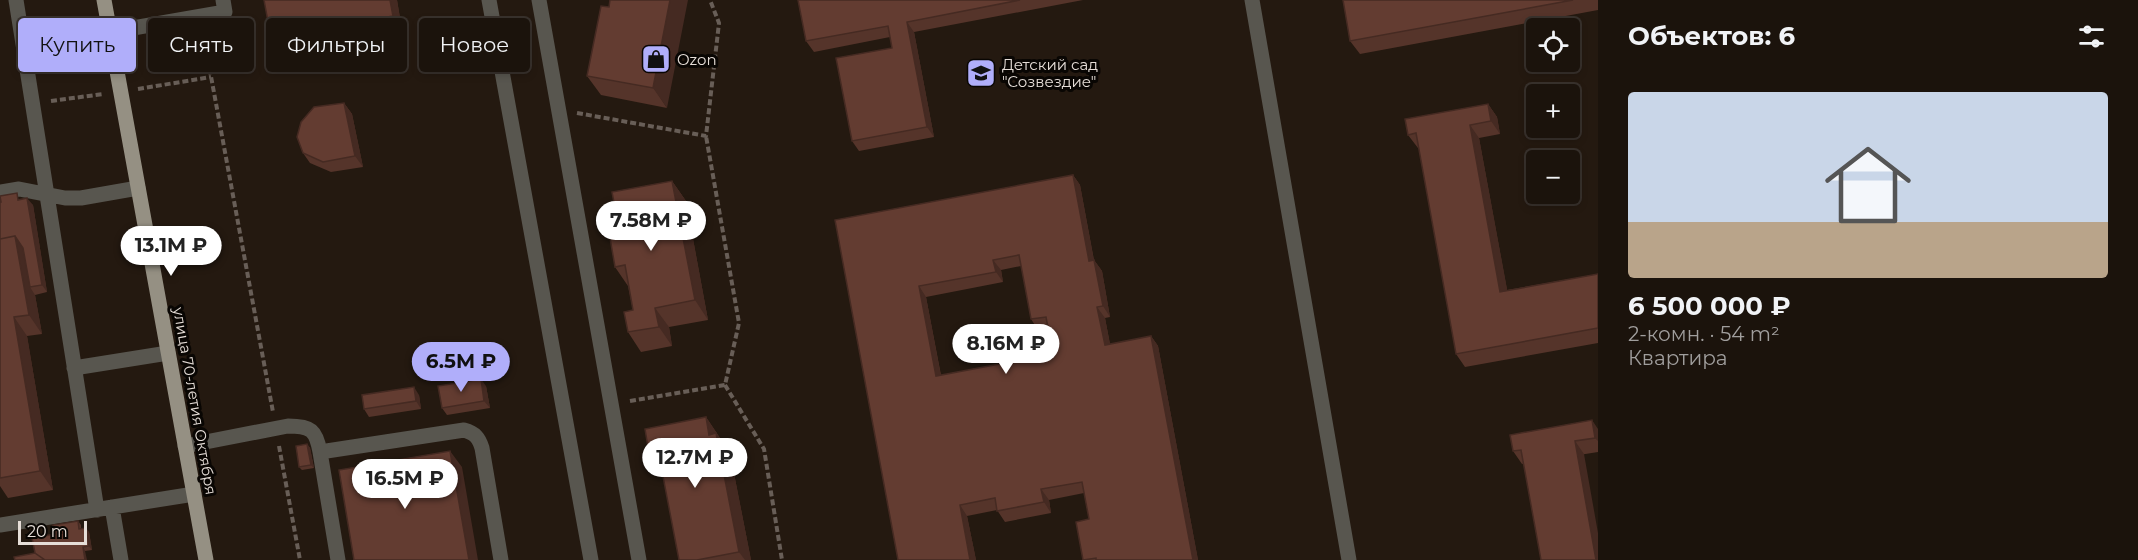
<!DOCTYPE html>
<html lang="ru">
<meta charset="utf-8">
<style>
:root{--surface:#1b130c;--page:#28201a;--text:#f1f3f6;--muted:#a09e9d;--line:#39322d;--accent:#b0aefa}
body{margin:0;font-family:Montserrat,sans-serif;background:var(--page);color:var(--text);height:100vh;display:flex;flex-direction:column;font-size:22px;white-space:nowrap}
*{box-sizing:border-box;margin:0}
p{font-size:20px;color:var(--muted)}
.icon{flex:none;width:33px;height:33px;fill:none;stroke:currentColor;stroke-width:2;stroke-linecap:round;stroke-linejoin:round}
.map{position:relative;flex:1;overflow:hidden}
.drawer{display:flex;flex-direction:column;background:var(--surface);width:540px}
.drawer>*{flex:none}
.banner{position:absolute;left:18px;top:18px;width:570px;height:54px;display:flex;gap:12px}
.controls{position:absolute;left:1526px;top:18px;display:grid;gap:12px}
.controls a{display:grid;place-items:center;width:54px;height:54px;border-radius:6px;background:var(--surface);box-shadow:0 3px 9px #0003,0 0 0 2px var(--line);font-size:30px}
.scale{position:absolute;left:18px;bottom:15px;width:69px;box-sizing:border-box;padding-left:6px;border:3px solid #e6ded8;border-top:0;font-size:16px;line-height:21px;white-space:nowrap;color:#e6ded8;-webkit-text-stroke:4px #090603;paint-order:stroke}
.price{position:absolute;translate:-50% -51px;padding:0 14px;border-radius:21px;background:#fff;color:#222;font-size:20px;line-height:39px;filter:drop-shadow(0 2px 3px #0008)}
.price::after{content:'';position:absolute;left:50%;top:36px;width:18px;height:14px;margin-left:-9px;background:inherit;clip-path:polygon(0 0,100% 0,50% 100%)}
.price.active{background:var(--accent);color:#111}
ul{padding:0;list-style:none}
li{display:grid;align-content:center;gap:12px;height:318px;padding:0 30px}
li+li{border-top:2px solid var(--line)}
li span{display:grid;place-items:center;height:186px;border-radius:6px;color:#555}
li>.icon{margin-inline-start:auto}
span .icon{width:108px;height:108px;fill:#fffc;stroke-width:1}
li b{font-size:26px}
h2{display:flex;justify-content:space-between;align-items:center;height:72px;padding:0 30px;font-size:26px}
.pill{padding:0 21px;border-radius:6px;background:var(--surface);box-shadow:0 3px 9px #0003,0 0 0 2px var(--line);font-size:21px;line-height:54px}
.pill.active{background:var(--accent);color:#111}
main{display:flex;flex:1;min-height:0}
.map>svg:first-child{display:block}
</style>
<main>
<div class="map">
<svg width="1598" height="560" viewBox="0 0 1598 560">
<rect width="100%" height="100%" fill="#241910"/>
<g fill="none" stroke-linecap="round" stroke-linejoin="round">
<path stroke="#685e57" stroke-width="4" stroke-dasharray="6 3" stroke-linecap="butt" d="M203 33 273 412
M138 89 211 77
M51 101 103 94
M577 113 706 136 719 23 710 0
M725 385 764 449 782 560
M630 401 725 385 739 323 706 136
M279 446 300 560"/>
<path stroke="#58564f" stroke-width="15" d="M16 0 97 510
M489 0 591 560
M539 0 639 560
M1252 0 1349 560
M110 32 225 12 223 0
M0 192 19 189 65 198H81L138 188
M74 368 168 353
M185 446 288 426C311 426 316 430 320 452L464 430C475 433 479 438 482 448L501 560
M320 452 338 560
M112 507 121 560
M0 525 194 494"/>
<path stroke="#959083" stroke-width="15" d="M104 0 206 560"/>
</g>
<path fill="#55342a" fill-rule="evenodd" d="M264 0H397L402 30 280 51 271 38Z
M798 0H1083L914 32 934 137 859 151 852 141 892 48 890 37 814 52 806 41Z
M1343 0H1598V10L1360 54 1350 41Z
M601 6 667 108 601 95 587 76Z
M344 103 352 114 363 167 331 172 310 163 303 153Z
M1488 104 1497 117 1500 134 1479 138 1507 290 1598 274V343L1465 367 1456 354 1419 148H1418L1408 135Z
M1073 175 1080 185 1094 260 1102 271 1110 317 1105 318 1110 344 1151 336 1158 346 1198 560H1083L1089 519 1084 493 1049 500 1051 513 1005 522 997 510 967 516 976 560H898L835 220ZM1021 266 1031 319 1038 330 1048 328 1053 354 941 375 926 297 1003 282 1001 270Z
M672 181 686 201 708 320 669 327 672 346 641 352 628 332 633 310 628 286 615 267 619 230Z
M21 199 33 205 47 292 35 295 42 334 27 336 53 490 8 498 0 486V202Z
M486 386 490 408 447 415 442 408Z
M419 395 421 409 369 417 364 409Z
M706 417 730 453 751 560H679L661 464 648 447Z
M1598 429V452L1522 464 1513 451Z
M307 444 310 448 314 468 302 470 299 467Z
M78 521 81 525V529L89 532 92 550 85 551 35 553 55 534Z"/>
<path fill="#452a22" d="M390 0H397L402 30 393 16Z
M670 0H688L667 108 653 88Z
M907 22 914 32 934 137 927 127Z
M344 103 352 114 363 167 355 156Z
M1488 104 1497 117 1500 134 1491 121Z
M1470 125 1479 138 1510 305 1500 292Z
M1073 175 1080 185 1096 272 1089 261Z
M672 181 686 201 708 320 695 300Z
M27 198 33 205 47 292 42 285Z
M15 236 28 255 30 287 35 295 42 334 29 315Z
M993 260 1001 270 1003 282 996 272Z
M1094 260 1102 271 1110 317 1103 306Z
M919 286 926 297 943 387 936 376Z
M1097 307 1105 318 1112 355 1105 345Z
M655 308 669 327 672 346 659 327Z
M14 317 27 336 53 490 40 471Z
M1151 336 1158 346 1198 560H1193Z
M481 379 486 386 490 408 484 401Z
M414 387 419 395 421 409 416 401Z
M706 417 730 453 751 560H745L739 552 709 435Z
M1592 420 1598 429V441L1595 438Z
M1575 441 1584 454 1598 533V560H1596Z
M307 444 310 448 314 468 311 465Z
M450 451 462 467 478 560H469Z
M1041 489 1049 500 1051 513 1044 502Z
M960 505 967 516 976 560H970Z
M86 528 89 532 92 550 89 546Z
M83 547 85 551 87 560H85Z"/>
<path fill="#633c31" stroke="#452a22" stroke-width="1.5" fill-rule="evenodd" d="M264 0H390L393 16 271 38Z
M610 0H670L653 88 587 76 601 6 609 7Z
M798 0H1020L907 22 927 127 852 141 836 58 892 48 888 26 806 41Z
M1343 0H1573L1350 41Z
M344 103 355 156 323 162 303 153 297 137 301 122 314 107Z
M1488 104 1491 121 1470 125 1500 292 1598 274V328L1456 354 1416 133 1408 135 1405 119Z
M1073 175 1089 261 1094 260 1103 306 1097 307 1105 345 1151 336 1193 560H1096V558L1083 560 1076 522 1089 519 1082 482 1041 489 1044 502 997 511 995 498 960 505 970 560H898L835 220ZM1019 255 1031 319 1046 317 1053 354 936 376 919 286 996 272 993 260Z
M672 181 695 300 655 308 659 327 628 332 624 312 633 310 625 265 615 267 609 232 619 230 612 192Z
M17 193 18 200 27 198 42 285 30 287 23 248 15 236 0 239V202H1L0 196Z
M15 236 29 315 14 317 40 471 0 478V239Z
M481 379 484 401 442 408 438 386Z
M414 387 416 401 364 409 362 395Z
M706 417 709 435 716 433 739 552 697 560H679L657 445 648 447 645 429Z
M1592 420 1595 438 1575 441 1596 560H1541L1521 450 1513 451 1510 435Z
M307 444 311 465 299 467 296 446Z
M450 451 469 560H354L339 470Z
M78 521 79 529 86 528 89 546 83 547 85 560H45L35 553 32 538 55 534 53 525Z
M35 553 45 560H15L14 557Z"/>
<defs>
<g id="shop-square" transform="scale(1.5)"><rect x="-9" y="-9" width="18" height="18" rx="4" fill="#b0aefa" stroke="#090603"/><path d="M-5-2.5h2.3a2.7 3.5 0 0 1 5.4 0H5L5.5 6h-11ZM-1.5-2.5h3a1.5 2.3 0 0 0-3 0Z" fill="#111"/></g>
<g id="school-square" transform="scale(1.5)"><rect x="-9" y="-9" width="18" height="18" rx="4" fill="#b0aefa" stroke="#090603"/><path d="M0-5L7-2L0 1L-7-2ZM-4 1L0 2.5L4 1V4Q0 6-4 4Z" fill="#111"/></g>
</defs>
<g fill-rule="evenodd">
<use href="#shop-square" x="656" y="59"/>
<use href="#school-square" x="981" y="73"/>
</g>
<g text-anchor="middle" dominant-baseline="central" stroke-width="6" stroke-linejoin="round" paint-order="stroke">
<g font-size="15" fill="#e6ded8" stroke="#090603" text-anchor="start">
<text x="677" y="59">Ozon</text>
<text x="1002" y="64">Детский сад<tspan x="1002" dy="17">"Созвездие"</tspan></text>
</g>
<g font-size="15" fill="#e6ded8" stroke="#090603">
<text transform="translate(195 401) rotate(80)">улица 70-летия Октября</text>
</g>
</g>
</svg>
<div class="controls">
<a><svg class="icon" aria-label="locate" viewBox="0 0 24 24"><circle cx="12" cy="12" r="6"/><path d="M12 2v4M12 18v4M2 12h4M18 12h4"/></svg></a>
<a>+</a>
<a>−</a>
</div>
<div class="scale">20 m</div>
<b class="price" style="left:651px;top:252px">7.58M ₽</b>
<b class="price" style="left:171px;top:277px">13.1M ₽</b>
<b class="price" style="left:1006px;top:375px">8.16M ₽</b>
<b class="price active" style="left:461px;top:393px">6.5M ₽</b>
<b class="price" style="left:695px;top:489px">12.7M ₽</b>
<b class="price" style="left:405px;top:510px">16.5M ₽</b>
<div class="banner">
<a class="pill active">Купить</a>
<a class="pill">Снять</a>
<a class="pill">Фильтры</a>
<a class="pill">Новое</a>
</div>
</div>
<section class="drawer">
<h2>Объектов: 6<svg class="icon" aria-label="filters" viewBox="0 0 24 24"><path d="M4 7h16M4 17h16"/><circle cx="9" cy="7" r="2"/><circle cx="15" cy="17" r="2"/></svg></h2>
<ul>
<li><span style="background:linear-gradient(#c9d6e8 70%,#b9a48a 0)"><svg class="icon" aria-label="home" viewBox="0 0 24 24"><path d="M3 11l9-7 9 7M6 9v11h12V9"/></svg></span><div><b>6 500 000 ₽</b><p>2-комн. · 54 m²</p><p>Квартира</p></div></li>
</ul>
</section>
</main>
